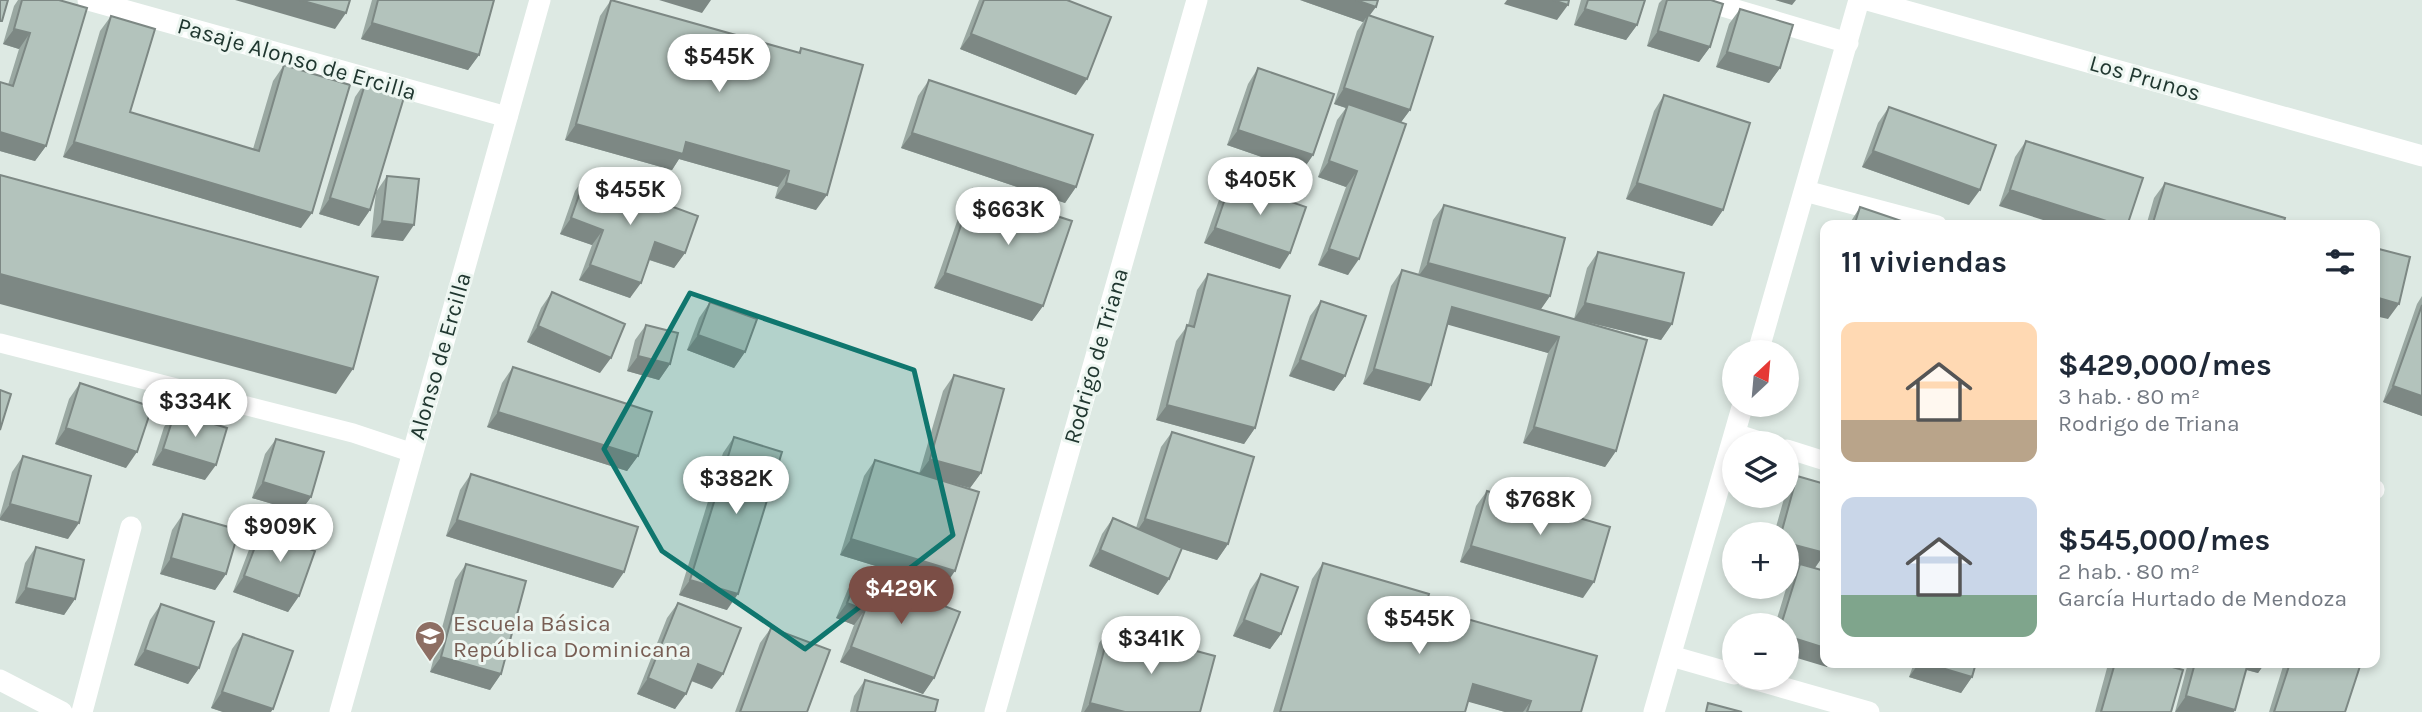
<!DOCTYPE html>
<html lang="es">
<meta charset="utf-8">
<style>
:root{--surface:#fff;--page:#f2f2f3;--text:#1f2937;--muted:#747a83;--accent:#7b4e46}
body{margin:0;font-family:Karla,sans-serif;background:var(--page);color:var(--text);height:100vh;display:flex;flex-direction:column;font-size:26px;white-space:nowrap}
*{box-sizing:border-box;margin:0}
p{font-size:23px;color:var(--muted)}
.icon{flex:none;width:38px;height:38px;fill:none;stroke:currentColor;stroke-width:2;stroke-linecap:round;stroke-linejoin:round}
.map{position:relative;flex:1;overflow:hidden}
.side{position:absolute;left:1820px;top:220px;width:560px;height:448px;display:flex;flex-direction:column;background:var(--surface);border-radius:14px;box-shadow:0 4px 10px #0003}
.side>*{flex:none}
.needle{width:46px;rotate:26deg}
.tools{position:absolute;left:1722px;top:340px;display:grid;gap:14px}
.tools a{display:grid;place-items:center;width:77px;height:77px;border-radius:50%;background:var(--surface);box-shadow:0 4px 10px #0003;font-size:35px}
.price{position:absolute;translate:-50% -60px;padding:0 16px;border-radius:24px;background:#fff;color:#222;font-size:23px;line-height:46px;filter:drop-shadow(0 2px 4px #0008)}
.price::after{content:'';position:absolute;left:50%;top:42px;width:21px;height:16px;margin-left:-10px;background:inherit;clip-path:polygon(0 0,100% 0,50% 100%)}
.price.selected{background:var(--accent);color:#fff}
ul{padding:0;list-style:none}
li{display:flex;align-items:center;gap:21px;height:175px;padding:0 21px}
li span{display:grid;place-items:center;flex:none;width:196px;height:140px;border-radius:14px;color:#555}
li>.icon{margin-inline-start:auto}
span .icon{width:84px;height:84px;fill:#fffc;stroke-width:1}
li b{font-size:30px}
h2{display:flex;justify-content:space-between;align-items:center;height:84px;padding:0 21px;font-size:30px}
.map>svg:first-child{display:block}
</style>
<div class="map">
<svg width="2422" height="712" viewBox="0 0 2422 712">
<rect width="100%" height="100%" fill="#dde9e3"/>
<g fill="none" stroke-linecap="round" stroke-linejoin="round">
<path stroke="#fff" stroke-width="19" d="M0 343 353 433 413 453
M1735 433 1766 443
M1787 449 1825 461
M2375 490V489"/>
<path stroke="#fff" stroke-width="21" d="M88 0 507 117
M1702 0 1848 43
M1867 0 2422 156
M1805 191 1937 226
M1671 656 1734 674
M1746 677 1869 712
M82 712 131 527
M995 712 1197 0"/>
<path stroke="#fff" stroke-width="21" d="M1758 352 1859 0
M0 680 62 712
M340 712 540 0
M1654 712 1743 404"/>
</g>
<path fill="#9aa8a2" d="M18 0H59L46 146 35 161 0 151V82L8 85 19 49 3 44 14 6Z
M372 0H494L479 55 468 70 361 39Z
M611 0 798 53 801 48 816 210 775 198 778 187 679 159 672 170 565 140 600 16Z
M979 0H1067L1076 95 960 49Z
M1300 0 1369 16 1410 110 1401 122 1348 275 1318 265 1346 187 1318 177 1337 120 1346 108 1334 104 1357 31 1363 22Z
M1581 0H1645L1637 25 1626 40 1574 25Z
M1662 0H1711L1710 47 1699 62 1647 46 1659 3Z
M1740 9 1780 68 1769 83 1716 67 1729 24Z
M111 16 130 112 253 149 273 81 284 65 301 228 63 157 100 31Z
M1258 68 1313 155 1302 171 1227 145 1248 84Z
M929 80 1076 187 1065 203 901 148 918 96Z
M366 81 370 210 359 226 319 214 355 97Z
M1664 95 1723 210 1712 226 1626 199 1654 111Z
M1889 107 1969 205 1862 167 1878 123Z
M2026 141 2143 178 1999 206 2015 157Z
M586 175 685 253 674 268 649 260 630 298 579 280 592 245 560 234 575 191Z
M387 176 403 241 371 237 376 192Z
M1231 181 1280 269 1204 243 1220 197Z
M2165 183 2283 226H2146L2154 198Z
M973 189 1043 306 1032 321 934 288 963 204Z
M1444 205 1550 296 1540 310 1647 340 1616 451 1605 467 1523 443 1548 353 1448 324 1420 401 1363 384 1391 286 1402 270 1418 275 1433 220Z
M1860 207 1916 226H1848Z
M1598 252 1672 324 1661 340 1574 319 1587 268Z
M1208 274 1255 428 1244 444 1156 420 1176 341 1188 325 1197 290Z
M552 292 600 373 527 342 541 308Z
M2422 296V416L2383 402 2417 304Z
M1321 301 1345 376 1334 391 1289 376 1310 316Z
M710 302 745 352 734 368 687 350 699 318Z
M646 325 670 364 659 380 627 371 635 340Z
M513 367 638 456 627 471 487 427 502 383Z
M954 375 981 473 970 488 940 480 944 587 840 555 864 476 875 460 919 474 943 391Z
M80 383 126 468 55 444 69 399Z
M175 412 205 480 152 465 164 427Z
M1172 432 1228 544 1217 560 1182 549 1169 579 1158 595 1089 566 1102 534 1113 518 1136 528 1161 447Z
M734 437 727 610 679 595 723 453Z
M276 439 311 497 300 512 252 498 265 454Z
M23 456 68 539 0 520V515L12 472Z
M471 474 624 572 613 588 446 536 460 490Z
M1797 476 1825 553 1815 568 1825 663H1829L1827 667 1787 625H1775L1789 579 1799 565 1787 534H1774L1785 495H1787V490Z
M1487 491 1583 598 1460 562 1476 506Z
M183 514 226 574 215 590 160 574 172 530Z
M261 531 299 596 288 612 233 592 250 547Z
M36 547 75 599 64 615 15 603 25 563Z
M1323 563 1425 607 1581 712H1505L1468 701 1465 712H1273L1312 579Z
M466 564 501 674 490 690 430 672 455 580Z
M859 573 934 678 923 694 840 662 854 625 836 618 848 589Z
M1261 574 1281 634 1270 649 1233 636 1250 590Z
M678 603 712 689 691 681 675 709 637 694 667 618Z
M161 604 199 668 188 684 134 665 150 620Z
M771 628 807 712H735L760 643Z
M1110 628 1200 712H1081L1099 643Z
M243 634 271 712H223L211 708 232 649Z
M1914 663H1976L1972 677 1961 693 1909 677Z
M2110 663H2158L2171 712H2095L2107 668Z
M2188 663H2265L2258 673 2246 670 2175 712Z
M2284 663H2361L2345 712H2269Z
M865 680 935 712H850L854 696Z"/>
<path fill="#7d8884" d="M235 0H300L346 13 335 29Z
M659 0H711L702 13Z
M1300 0H1356L1376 7 1367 19 1368 15 1363 22Z
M1507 0H1553L1568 5 1557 20 1504 4Z
M1775 0H1796L1792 5Z
M1585 9 1637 25 1626 40 1574 25Z
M372 23 479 55 468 70 361 39Z
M14 29 30 33 19 49 3 44Z
M1658 31 1710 47 1699 62 1647 46Z
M971 34 1087 79 1076 95 960 49Z
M1727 52 1780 68 1769 83 1716 67Z
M1344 88 1410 110 1399 125 1348 104 1346 108 1334 104Z
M576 124 686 142 789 171 778 187 679 159 672 170 565 140Z
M1238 130 1313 155 1302 171 1227 145Z
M0 132 46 146 35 161 0 151Z
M912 133 1076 187 1065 203 901 148Z
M74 142 312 213 301 228 63 157Z
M1873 151 1980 190 1969 205 1862 167Z
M1329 161 1357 171 1346 187 1318 177Z
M786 183 827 195 816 210 775 198Z
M1637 183 1723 210 1712 226 1626 199Z
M2010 190 2122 226H2062L1999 206Z
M330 198 370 210 359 226 319 214Z
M571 218 603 230 592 245 560 234Z
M382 221 414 225 403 241 371 237Z
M1215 228 1290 253 1280 269 1204 243Z
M655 242 685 253 674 268 644 258Z
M1329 249 1359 259 1348 275 1318 265Z
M1428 263 1550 296 1539 312 1417 278Z
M590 265 641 283 630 298 579 280Z
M945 273 1043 306 1032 321 934 288Z
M0 274 353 369 336 394 0 304Z
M2375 297 2399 304 2388 319 2375 316Z
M1585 303 1672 324 1661 340 1574 319Z
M1452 307 1559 337 1548 353 1442 323Z
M538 326 611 358 600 373 527 342Z
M698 335 745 352 734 368 687 350Z
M638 356 670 364 659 380 627 371Z
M1300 360 1345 376 1334 391 1289 376Z
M1374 369 1431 385 1420 401 1363 384Z
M2393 386 2422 396V416L2383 402Z
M1167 405 1255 428 1244 444 1156 420Z
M498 412 638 456 627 471 487 427Z
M1534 427 1616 451 1605 467 1523 443Z
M66 428 137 452 126 468 55 444Z
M163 449 216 465 205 480 152 465Z
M930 459 981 473 970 488 919 474Z
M263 482 311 497 300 512 252 498Z
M10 504 79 523 68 539 0 520V518Z
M1145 519 1228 544 1217 560 1135 534Z
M457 520 624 572 613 588 446 536Z
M851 539 955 571 944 587 840 555Z
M1787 543 1825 553 1814 569 1787 561Z
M1471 546 1594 582 1583 598 1460 562Z
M1100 550 1169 579 1158 595 1089 566Z
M171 558 226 574 215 590 160 574Z
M244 576 299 596 288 612 233 592Z
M690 580 738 594 727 610 679 595Z
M26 588 75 599 64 615 15 603Z
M847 603 865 610 854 625 836 618Z
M1244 620 1281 634 1270 649 1233 636Z
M1787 636 1825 648V663H1829L1827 667 1787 655Z
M851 647 934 678 923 694 840 662Z
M145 650 199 668 188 684 134 665Z
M441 657 501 674 490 690 430 672Z
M1876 663H1896L1892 668Z
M1919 663H1925L1972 677 1961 693 1909 677Z
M2160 663H2183L2179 669Z
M2243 663H2265L2258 673 2240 668Z
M698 664 723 674 712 689 687 679Z
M648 678 686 694 675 709 637 694Z
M1473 684 1531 701 1523 712H1505L1462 700Z
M222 692 273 709 271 712H223L211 708Z
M2186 696 2235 710 2234 712H2175Z
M1090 703 1125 712H1084Z"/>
<path fill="#b3c3bc" stroke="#7d8884" stroke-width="2" d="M0 0H8L2 21H0Z
M22 0H59L87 8 46 146 0 132V82L13 86 30 33 14 29Z
M300 0H350L346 13Z
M378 0H494L479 55 372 23Z
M611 0 800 53 801 48 863 65 827 195 786 183 789 171 686 142 683 154 576 124Z
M984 0H1067L1111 17 1087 79 971 34Z
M1356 0H1378L1376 7Z
M1553 0H1569L1568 5Z
M1588 0H1645L1637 25 1585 9Z
M1667 0H1711L1723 4 1710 47 1658 31Z
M1740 9 1793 25 1780 68 1727 52Z
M1368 15 1433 37 1410 110 1344 88Z
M111 16 155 29 130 112 259 151 284 65 350 85 312 213 74 142Z
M1258 68 1334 94 1313 155 1238 130Z
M929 80 1093 135 1076 187 912 133Z
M366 81 405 94 370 210 330 198Z
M1664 95 1750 123 1723 210 1637 183Z
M1348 104 1406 124 1359 259 1329 249 1357 171 1329 161Z
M1889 107 1996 145 1980 190 1873 151Z
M2026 141 2143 178 2127 226H2122L2010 190Z
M0 175 378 277 353 369 0 274Z
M586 175 698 216 685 253 655 242 641 283 590 265 603 230 571 218Z
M387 176 419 179 414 225 382 221Z
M1231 181 1306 207 1290 253 1215 228Z
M2165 183 2285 218 2283 226H2152Z
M973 189 1072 221 1043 306 945 273Z
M1444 205 1565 238 1550 296 1428 263Z
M1860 207 1916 226H1854Z
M2375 248 2410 257 2399 304 2375 297Z
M1598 252 1684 273 1672 324 1585 303Z
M1402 270 1647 340 1616 451 1534 427 1559 337 1452 307 1431 385 1374 369Z
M1208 274 1290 296 1255 428 1167 405 1187 325 1194 327Z
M552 292 625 324 611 358 538 326Z
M1321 301 1366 316 1345 376 1300 360Z
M710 302 757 319 745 352 698 335Z
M2422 305V396L2393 386Z
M646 325 678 333 670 364 638 356Z
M513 367 652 412 638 456 498 412Z
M954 375 1004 389 981 473 930 459Z
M80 383 152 407 137 452 66 428Z
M0 390 11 394 0 430Z
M175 412 227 428 216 465 163 449Z
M1172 432 1254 457 1228 544 1145 519Z
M734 437 782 452 738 594 690 580Z
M276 439 324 452 311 497 263 482Z
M23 456 91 476 79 523 10 504Z
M875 460 979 492 955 571 851 539Z
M471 474 638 527 624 572 457 520Z
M1797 476 1825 484V553L1787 543V534H1781Z
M1487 491 1610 527 1594 582 1471 546Z
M183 514 239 530 226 574 171 558Z
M1113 518 1182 548 1169 579 1100 550Z
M261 531 315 551 299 596 244 576Z
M36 547 84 560 75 599 26 588Z
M1323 563 1429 594 1425 607 1597 656 1581 712H1527L1531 701 1473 684 1465 712H1280Z
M466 564 526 581 501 674 441 657Z
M1800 564 1825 571V648L1787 636V625H1781Z
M859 573 960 612 934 678 851 647 865 610 847 603Z
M1261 574 1298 587 1281 634 1244 620Z
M678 603 741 628 723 674 698 664 686 694 648 678Z
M161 604 214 622 199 668 145 650Z
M771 628 830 650 807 712H740Z
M1110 628 1215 656 1200 712H1125L1090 703Z
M243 634 293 651 273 709 222 692Z
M1925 663H1976L1972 677Z
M2115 663H2158L2183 670 2171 712H2101Z
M2195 663H2248L2235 710 2186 696Z
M2290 663H2361L2345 712H2274Z
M865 680 938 700 935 712H857Z
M1708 703 1742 712H1706Z"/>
<path fill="#0f766e" fill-opacity="0.2" stroke="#0f766e" stroke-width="5" stroke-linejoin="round" d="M690 293 914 370 953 535 805 649 662 551 604 449Z"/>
<defs>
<g id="school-pin" transform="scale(1.575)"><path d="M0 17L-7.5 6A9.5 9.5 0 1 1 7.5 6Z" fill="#8d6e63" stroke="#edf6f1"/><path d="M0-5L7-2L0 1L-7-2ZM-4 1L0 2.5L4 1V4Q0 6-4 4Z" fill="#fff"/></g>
</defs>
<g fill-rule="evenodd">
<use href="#school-pin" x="430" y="636"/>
</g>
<g text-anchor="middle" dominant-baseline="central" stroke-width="6" stroke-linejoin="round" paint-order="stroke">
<g font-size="23" fill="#203730" stroke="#edf6f1">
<text transform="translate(297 59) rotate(16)">Pasaje Alonso de Ercilla</text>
<text transform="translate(2145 78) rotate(16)">Los Prunos</text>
<text transform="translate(440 356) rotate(-74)">Alonso de Ercilla</text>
<text transform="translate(1096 356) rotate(-74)">Rodrigo de Triana</text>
</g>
<g font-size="23" fill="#785e54" stroke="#edf6f1" text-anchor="start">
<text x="453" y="623">Escuela Básica<tspan x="453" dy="26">República Dominicana</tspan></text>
</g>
</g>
</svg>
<div class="tools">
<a><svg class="needle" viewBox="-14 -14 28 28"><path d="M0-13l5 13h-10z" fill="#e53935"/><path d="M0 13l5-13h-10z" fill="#747a83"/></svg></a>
<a><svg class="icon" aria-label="layers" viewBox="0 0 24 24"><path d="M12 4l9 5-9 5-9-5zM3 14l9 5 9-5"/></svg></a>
<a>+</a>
<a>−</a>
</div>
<b class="price" style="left:719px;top:94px">$545K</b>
<b class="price" style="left:1260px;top:217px">$405K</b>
<b class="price" style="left:630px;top:227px">$455K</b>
<b class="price" style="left:1008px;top:247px">$663K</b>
<b class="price" style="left:195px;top:439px">$334K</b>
<b class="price" style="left:736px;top:516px">$382K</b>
<b class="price" style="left:1540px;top:537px">$768K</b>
<b class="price" style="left:280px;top:564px">$909K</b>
<b class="price selected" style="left:901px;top:626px">$429K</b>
<b class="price" style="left:1419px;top:656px">$545K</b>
<b class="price" style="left:1151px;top:676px">$341K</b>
<section class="side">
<h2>11 viviendas<svg class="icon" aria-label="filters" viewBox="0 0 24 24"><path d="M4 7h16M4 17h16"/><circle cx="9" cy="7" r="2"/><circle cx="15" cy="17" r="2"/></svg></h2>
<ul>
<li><span style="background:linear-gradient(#ffd9b3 70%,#b9a48a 0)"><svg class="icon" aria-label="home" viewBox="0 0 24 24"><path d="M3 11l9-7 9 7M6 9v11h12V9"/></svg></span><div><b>$429,000/mes</b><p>3 hab. · 80 m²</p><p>Rodrigo de Triana</p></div></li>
<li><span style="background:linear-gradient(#c9d6e8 70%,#7fa58c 0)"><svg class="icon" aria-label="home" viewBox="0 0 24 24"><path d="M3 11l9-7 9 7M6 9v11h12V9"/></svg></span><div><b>$545,000/mes</b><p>2 hab. · 80 m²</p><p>García Hurtado de Mendoza</p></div></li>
</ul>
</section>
</div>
